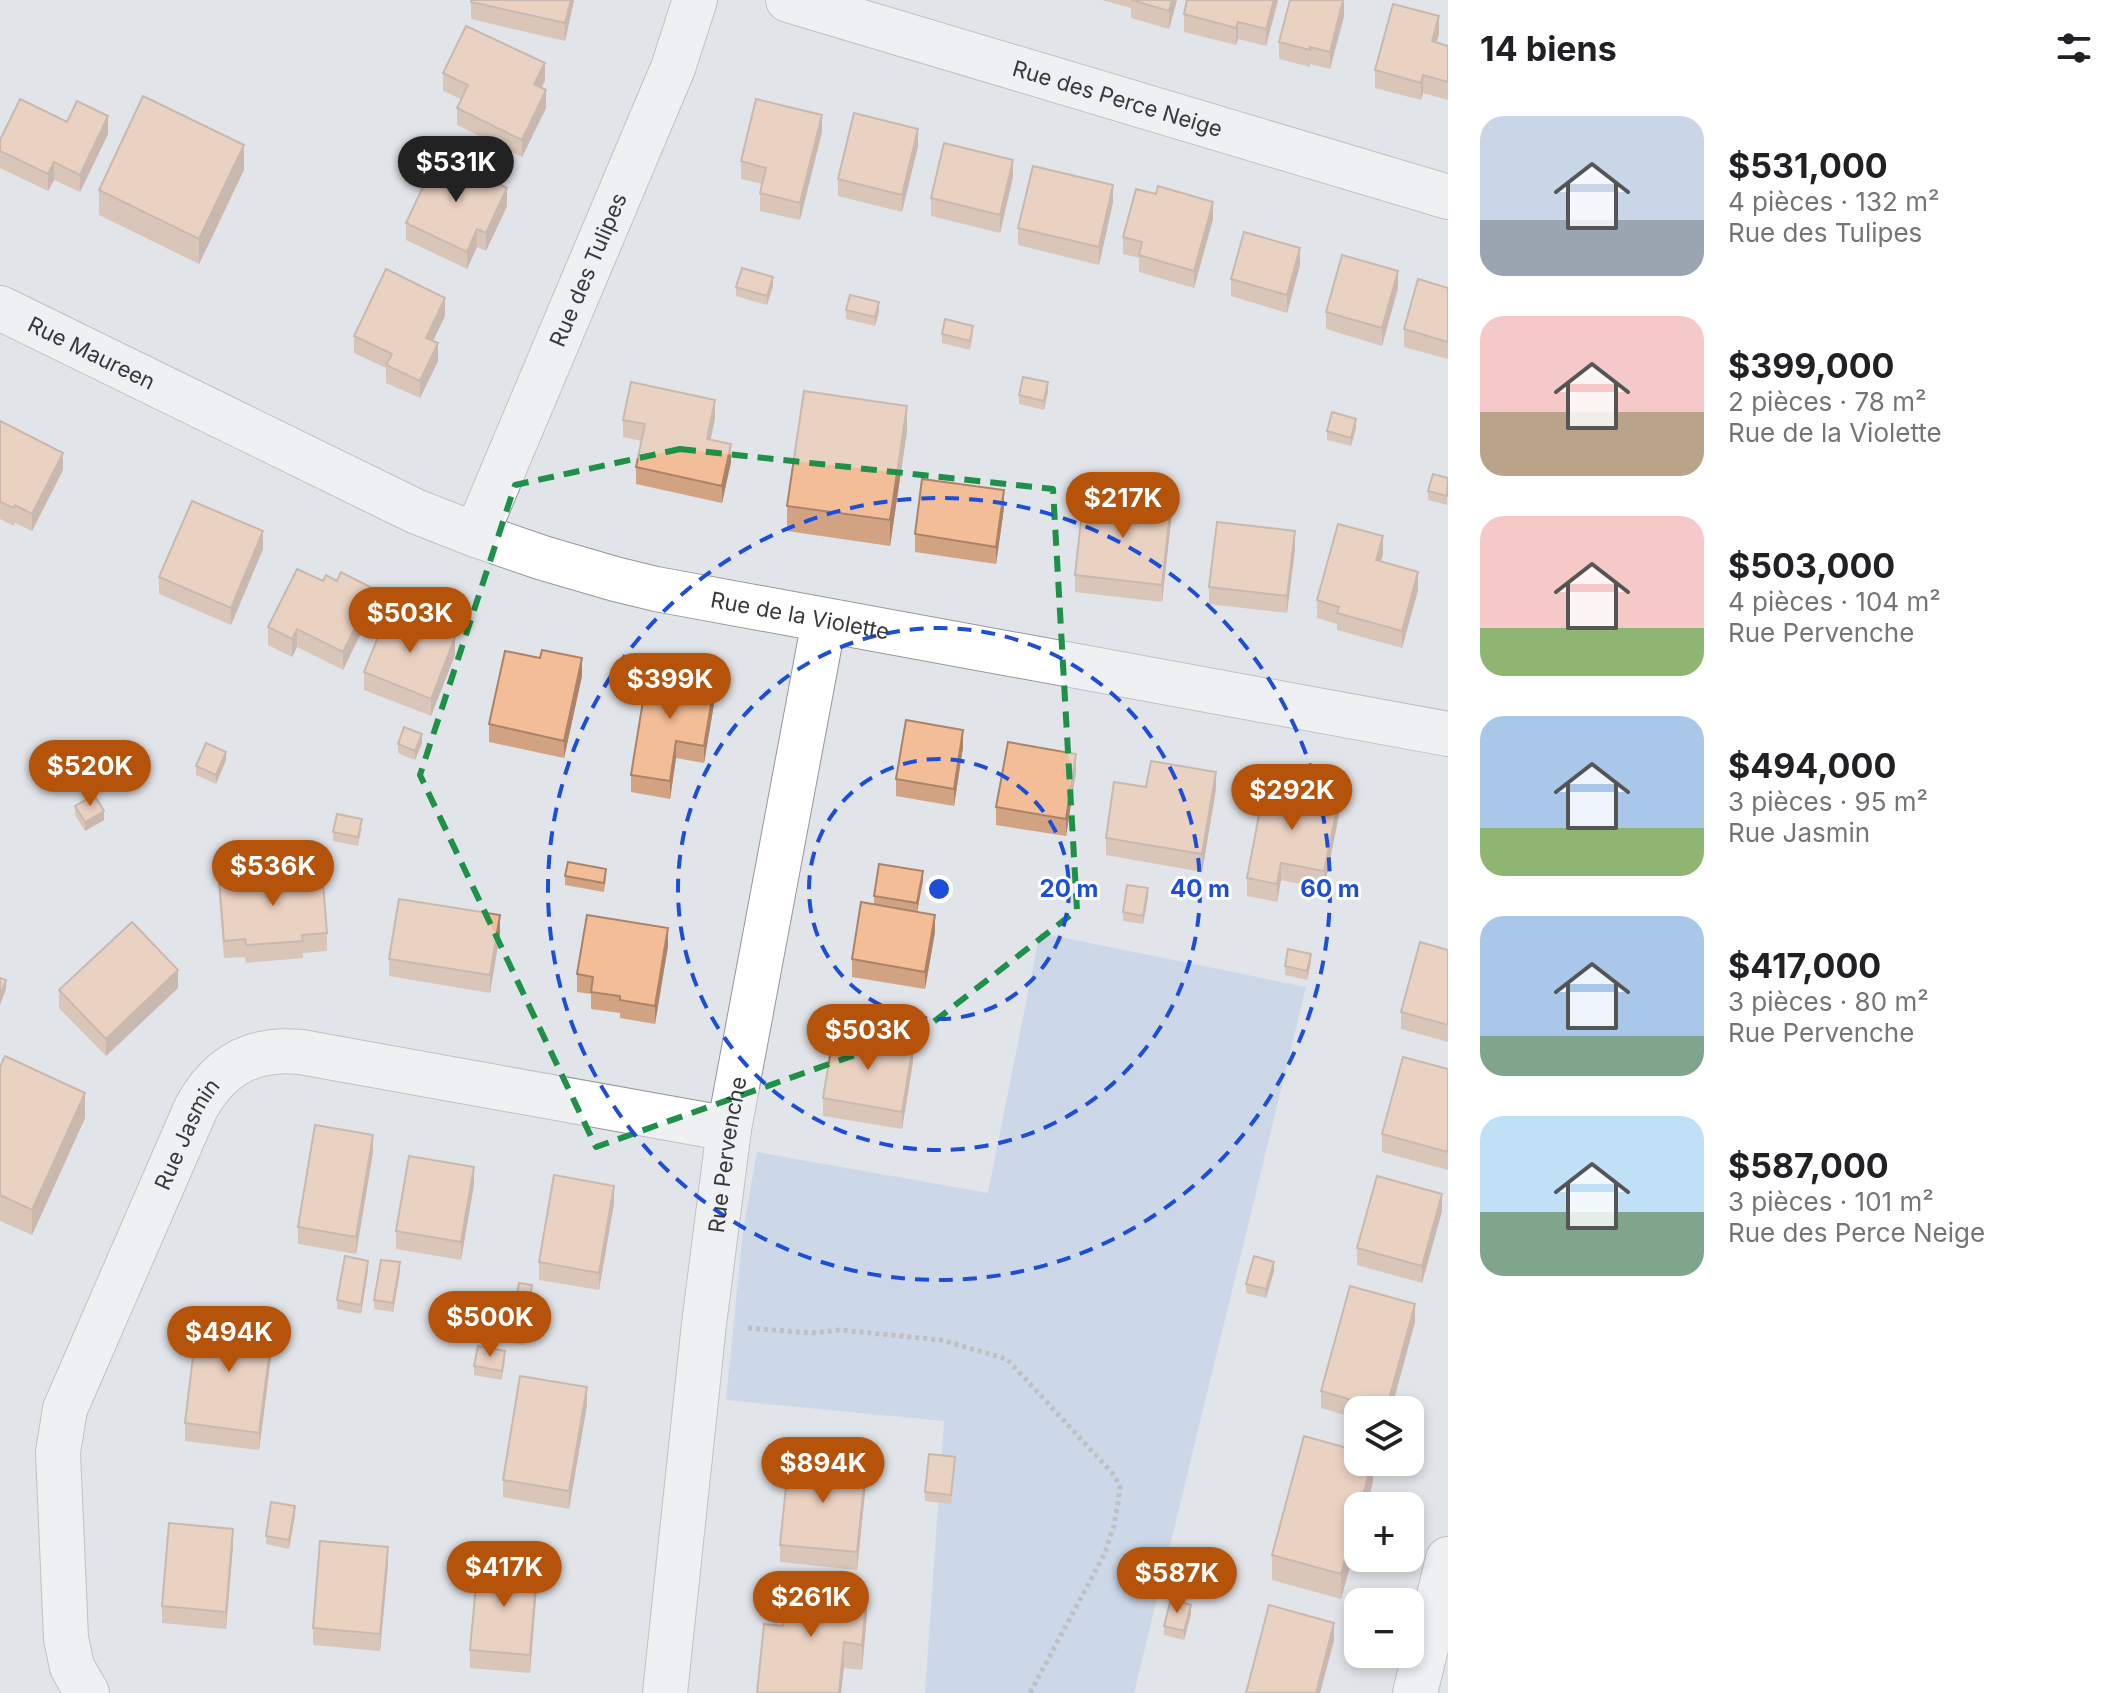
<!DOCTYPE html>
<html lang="fr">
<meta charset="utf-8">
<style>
:root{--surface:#fff;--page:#f6f6f6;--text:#202124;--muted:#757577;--accent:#b45309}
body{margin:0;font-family:Inter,sans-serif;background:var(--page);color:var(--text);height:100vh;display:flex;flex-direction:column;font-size:30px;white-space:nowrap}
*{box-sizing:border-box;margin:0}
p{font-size:26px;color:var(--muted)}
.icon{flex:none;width:44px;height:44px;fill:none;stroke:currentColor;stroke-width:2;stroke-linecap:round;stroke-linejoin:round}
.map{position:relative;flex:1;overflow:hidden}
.sheet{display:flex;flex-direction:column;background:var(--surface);width:680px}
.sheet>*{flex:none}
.controls{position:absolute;left:1344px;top:1396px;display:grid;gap:16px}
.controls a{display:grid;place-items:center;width:80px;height:80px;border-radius:16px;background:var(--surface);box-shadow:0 4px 12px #0003;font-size:40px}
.price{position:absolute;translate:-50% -68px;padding:0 18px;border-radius:28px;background:var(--accent);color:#fff;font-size:26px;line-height:52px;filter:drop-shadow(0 2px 4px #0008)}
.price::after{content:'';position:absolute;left:50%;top:48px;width:24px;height:18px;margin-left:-12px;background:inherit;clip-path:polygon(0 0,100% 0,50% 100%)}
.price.current{background:#222;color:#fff}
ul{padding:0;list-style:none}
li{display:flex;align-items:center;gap:24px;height:200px;padding:0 32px}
li span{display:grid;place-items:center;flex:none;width:224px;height:160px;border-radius:24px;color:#555}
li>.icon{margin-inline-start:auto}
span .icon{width:96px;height:96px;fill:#fffc;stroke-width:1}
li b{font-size:34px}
h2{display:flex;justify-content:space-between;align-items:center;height:96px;padding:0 32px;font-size:34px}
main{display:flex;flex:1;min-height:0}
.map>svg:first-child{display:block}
</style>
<main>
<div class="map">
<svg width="1448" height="1693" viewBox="0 0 1448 1693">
<rect width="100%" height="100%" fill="#e1e4e8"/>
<path fill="#b2c9e8" d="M1040 933 1306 987 1134 1693H925L944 1421 726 1400 743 1231 757 1152 988 1193Z"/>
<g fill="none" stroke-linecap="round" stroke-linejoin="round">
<g stroke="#95979b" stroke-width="46">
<g id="minor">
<path id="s1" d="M788 0 1448 197"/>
<path id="s2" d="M0 308 415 511 476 535 543 558 615 579 656 589 1448 734"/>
<path id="s3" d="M476 535 673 68 695 0"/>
<path id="s4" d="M87 1693 72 1667 66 1638 58 1452 65 1409 196 1108C219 1066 252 1047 301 1052L729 1129"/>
<path id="s5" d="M665 1693 704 1324 729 1129 824 621"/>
<path d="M1415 1693 1448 1559"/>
</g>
</g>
<path stroke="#929497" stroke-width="5" stroke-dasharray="4 4" stroke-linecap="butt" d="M748 1328 812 1333 840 1330 941 1340 1007 1359 1114 1475 1120 1487 1118 1503 1114 1525 1105 1553 1030 1693"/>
<use href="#minor" stroke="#fff" stroke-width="44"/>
</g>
<path fill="#d1a382" d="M471 0H574L565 41 471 19Z
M1102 0H1177L1169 29 1131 18V8Z
M1278 0 1266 46 1238 39 1236 45 1184 32V14Z
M1344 16 1330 69 1310 64V67L1279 59V42Z
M1439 34 1436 43 1448 46V100L1423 93 1421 100 1375 88V70Z
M443 73 545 81 541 88 546 108 522 157 457 125V108L461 99 443 91Z
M67 122 108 134 80 192 54 180 48 191 0 168V140Z
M822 132 800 220 760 211V193L762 184 741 179V161Z
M918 146 902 212 838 196V179Z
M244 170 199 264 99 215V190Z
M1013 177 1000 233 931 216V198Z
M1113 202 1099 265 1018 245V228Z
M507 206 486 251 477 247 467 269 406 240V223Z
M1213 219 1194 288 1139 272V258L1123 254V237Z
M1300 265 1287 313 1231 296V279Z
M773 286 767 305 736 296V287Z
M1398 288 1382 346 1326 329V312Z
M1448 288V359L1404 347V329Z
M846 310 879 311 875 326 846 319Z
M445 316 433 341 438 361 420 398 386 383V368L354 353V336Z
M942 334 973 335 970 350 942 343Z
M1048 391 1044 410 1019 404V395Z
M715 418 710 440 731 462 722 503 636 484V467L642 441 623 437V420Z
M0 421 63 470 32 531 15 523 14 526 0 519Z
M1356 428 1351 446 1327 440V431Z
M907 431 890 546 787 531V506Z
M1448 478 1447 505 1428 500V491Z
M1004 508 996 564 915 552V534Z
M1171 521 1162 602 1075 592V575Z
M263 549 231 625 159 594V577Z
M1295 549 1287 613 1209 604V587Z
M1383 554 1381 561 1418 590 1402 648 1337 630V624L1317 618V600Z
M323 581H337L374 606 343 670 297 647 292 657 268 645V627Z
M455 655 431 716 364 690V672Z
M540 658 582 676 564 758 489 742V724Z
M715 698 704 763 676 758 670 799 631 792V775Z
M422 743 415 760 398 753V744Z
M963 747 954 806 896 796V779Z
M226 760 216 784 196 775V766Z
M1076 772 1066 836 996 825V807Z
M1146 787 1216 789 1202 872 1106 855V838Z
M75 806 104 820 85 831 75 815Z
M1339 815 1324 889 1281 880 1277 902 1247 896V878Z
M362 828 358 846 333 841V832Z
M565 876 606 878 604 892 565 885Z
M219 879 327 933V951L303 953V958L246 963 245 957 224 958 219 897Z
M923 880 917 912 935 932 925 989 852 977V959L874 904V896Z
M1148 897 1143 924 1123 921V912Z
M500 933 490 993 389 976V959Z
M668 946 655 1024 620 1018V1013L591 1009V994L577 992V974Z
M1448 950V1042L1401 1029V1012Z
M1311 962 1307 980 1285 975V966Z
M178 988 106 1056 59 1008V990Z
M913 1062 902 1129 823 1116V1098Z
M0 1067 85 1118 32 1235 0 1221Z
M1448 1069V1170L1382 1152V1134Z
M373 1152 356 1254 298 1244V1227Z
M474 1184 461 1260 396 1249V1231Z
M614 1203 599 1290 539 1280V1262Z
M1442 1211 1422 1283 1357 1265V1248Z
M368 1270 361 1314 337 1309V1300Z
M400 1271 393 1312 374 1309V1300Z
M1274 1271 1266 1298 1246 1293V1284Z
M532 1294 524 1345 510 1343V1334Z
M1415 1322 1391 1410H1358V1419L1321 1408V1391Z
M273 1342 259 1450 185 1441V1423Z
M505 1360 502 1380 474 1375V1366Z
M587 1405 569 1509 503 1497V1480Z
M1373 1462V1481L1367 1506H1358V1537L1341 1599 1272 1580V1555Z
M955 1466 951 1504 925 1501V1492Z
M866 1483 857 1570 780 1562V1545Z
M295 1515 289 1549 266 1544V1536Z
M233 1546 226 1629 162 1623V1606Z
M388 1564 380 1651 313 1645V1628Z
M537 1586 530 1673 470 1668V1650Z
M867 1614 862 1670 844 1668 783 1626Z
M1191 1614 1184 1640 1164 1635V1626Z"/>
<path fill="#aa846a" d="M571 0H574L565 41V23Z
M1172 0H1177L1169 29V11Z
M1274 0H1278L1266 46V29Z
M1344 0V16L1330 69V52Z
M1439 16V34L1432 59V41Z
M1238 22V39L1236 45V28Z
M545 63V81L534 102V84Z
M1423 75V93L1421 100V83Z
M546 90V108L522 157V140Z
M822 115V132L800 220V203Z
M108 116V134L80 192V175Z
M918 129V146L902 212V195Z
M244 145V170L199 264V239Z
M1013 160V177L1000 233V215Z
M54 162V180L48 191V174Z
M1113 185V202L1099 265V247Z
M507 188V206L486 251V233Z
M1213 202V219L1194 288V271Z
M477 229V247L467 269V252Z
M1300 248V265L1287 313V295Z
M1398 271V288L1382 346V328Z
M773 277V286L767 305V296Z
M445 298V316L426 355V338Z
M879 302V311L875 326V317Z
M438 343V361L420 398V381Z
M1048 382V391L1044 410V401Z
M715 400V418L707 457V439Z
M907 406V431L890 546V520Z
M1356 419V428L1351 446V438Z
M731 444V462L722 503V486Z
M63 453V470L32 531V514Z
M1004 490V508L996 564V547Z
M1171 504V521L1162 602V585Z
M263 531V549L231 625V608Z
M1295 531V549L1287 613V596Z
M1383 536V554L1376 577V560Z
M1418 572V590L1402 648V631Z
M374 589V606L343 670V652Z
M297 629V647L292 657V639Z
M455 637V655L431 716V699Z
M582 658V676L564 758V741Z
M715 681V698L704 763V746Z
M963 730V747L954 806V789Z
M422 734V743L415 760V751Z
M676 741V758L670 799V781Z
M226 752V760L216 784V775Z
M1076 754V772L1066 836V819Z
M1216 772V789L1202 872V854Z
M1339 798V815L1324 889V871Z
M104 811V820L85 831V822Z
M1281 863V880L1277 902V884Z
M923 871V880L917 912V903Z
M1148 888V897L1143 924V916Z
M500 915V933L490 993V975Z
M935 915V932L925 989V972Z
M668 928V946L655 1024V1006Z
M1311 954V962L1307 980V971Z
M178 970V988L106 1056V1039Z
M6 980V989L0 1005V996Z
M913 1045V1062L902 1129V1112Z
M85 1093V1118L32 1235V1210Z
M373 1135V1152L356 1254V1237Z
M474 1167V1184L461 1260V1242Z
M614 1186V1203L599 1290V1273Z
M1442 1194V1211L1422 1283V1266Z
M368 1261V1270L361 1314V1305Z
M400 1262V1271L393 1312V1303Z
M1274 1262V1271L1266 1298V1289Z
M532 1285V1294L524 1345V1336Z
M1415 1304V1322L1391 1410H1386Z
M273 1325V1342L259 1450V1433Z
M587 1387V1405L569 1509V1491Z
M1372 1462H1373V1481L1367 1506H1360Z
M866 1466V1483L857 1570V1552Z
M295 1506V1515L289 1549V1540Z
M1358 1512V1537L1341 1599V1574Z
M233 1529V1546L226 1629V1612Z
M388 1547V1564L380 1651V1634Z
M537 1568V1586L530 1673V1655Z
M867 1589V1614L862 1670V1645Z
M1191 1605V1614L1184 1640V1631Z
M1334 1623V1641L1320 1693H1316Z
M844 1642V1668L841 1693H839Z"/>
<path fill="#f3bd97" stroke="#aa846a" stroke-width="2" d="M471 0H571L565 23 471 2Z
M1131 0H1172L1169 11Z
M1187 0H1274L1266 29 1238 22 1236 28 1184 14Z
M1290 0H1343L1330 52 1310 47V50L1279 42Z
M1393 4 1439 16 1432 41 1448 46V82L1423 75 1421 83 1375 70Z
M466 26 545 63 534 84 546 90 522 140 457 108 468 85 443 73Z
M143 96 244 145 199 239 99 190Z
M20 99 67 122 77 101 108 116 80 175 54 162 48 174 0 151V140Z
M756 99 822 115 800 203 760 193 766 168 741 161Z
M854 113 918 129 902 195 838 179Z
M944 143 1013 160 1000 215 931 198Z
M438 155 507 188 486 233 477 229 467 252 406 223Z
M1033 166 1113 185 1099 247 1018 228Z
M1158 186 1213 202 1194 271 1139 255 1142 242 1123 237 1136 189 1156 194Z
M1244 232 1300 248 1287 295 1231 279Z
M1342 255 1398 271 1382 328 1326 312Z
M742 268 773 277 767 296 736 287Z
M386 269 445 298 426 338 438 343 420 381 386 365 392 354 354 336Z
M1418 279 1448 288V342L1404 329Z
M850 295 879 302 875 317 846 310Z
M945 319 973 326 970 341 942 334Z
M1023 377 1048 382 1044 401 1019 395Z
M631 382 715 400 707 439 731 444 722 486 636 467 645 424 623 420Z
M804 391 907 406 890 520 787 506Z
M1332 412 1356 419 1351 438 1327 431Z
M0 421 63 453 32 514 15 505 14 508 0 502Z
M1433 474 1448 478 1447 496 1428 491Z
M922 479 1004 490 996 547 915 534Z
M1084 494 1171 504 1162 585 1075 575Z
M192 501 263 531 231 608 159 577Z
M1217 522 1295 531 1287 596 1209 587Z
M1338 524 1383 536 1376 560 1418 572 1402 631 1337 613 1339 607 1317 600Z
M297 569 323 581 326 575 337 581 341 572 374 589 343 652 297 629 292 639 268 627Z
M389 610 455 637 431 699 364 672Z
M542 650 582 658 564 741 489 724 505 651 540 658Z
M648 670 715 681 704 746 676 741 670 781 631 775Z
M906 720 963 730 954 789 896 779Z
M404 727 422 734 415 751 398 744Z
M1008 742 1076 754 1066 819 996 807Z
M206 743 226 752 216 775 196 766Z
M1151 761 1216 772 1202 854 1106 838 1114 782 1146 787Z
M1265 784 1339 798 1324 871 1281 863 1277 884 1247 878Z
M94 795 104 811 85 822 75 806Z
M337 814 362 819 358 837 333 832Z
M568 862 606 869 604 883 565 876Z
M879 864 923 871 917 903 874 896Z
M322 872 327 933 302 935 303 941 246 945 245 939 224 941 219 879Z
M1127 885 1148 888 1143 916 1123 912Z
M399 899 500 915 490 975 389 959Z
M861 902 935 915 925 972 852 959Z
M587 915 668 928 655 1006 620 1000V996L591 992 593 977 577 974Z
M132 922 178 970 106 1039 59 990Z
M1420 942 1448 950V1025L1401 1012Z
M1288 949 1311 954 1307 971 1285 966Z
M0 978 6 980 0 996Z
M834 1032 913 1045 902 1112 823 1098Z
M5 1056 85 1093 32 1210 0 1195V1067Z
M1403 1057 1448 1069V1152L1382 1134Z
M315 1125 373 1135 356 1237 298 1227Z
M409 1156 474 1167 461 1242 396 1231Z
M554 1175 614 1186 599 1273 539 1262Z
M1377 1176 1442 1194 1422 1266 1357 1248Z
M345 1256 368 1261 361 1305 337 1300Z
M1254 1256 1274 1262 1266 1289 1246 1284Z
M381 1260 400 1262 393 1303 374 1300Z
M519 1283 532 1285 524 1336 510 1334Z
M1350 1286 1415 1304 1386 1410 1321 1391Z
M198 1316 273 1325 259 1433 185 1423Z
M478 1346 505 1351 502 1371 474 1366Z
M520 1376 587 1387 569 1491 503 1480Z
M1304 1436 1358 1451V1462H1372L1360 1506H1358V1512L1341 1574 1272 1555Z
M929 1454 955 1457 951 1495 925 1492Z
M789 1457 866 1466 857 1552 780 1545Z
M271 1502 295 1506 289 1540 266 1536Z
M169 1523 233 1529 226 1612 162 1606Z
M320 1541 388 1547 380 1634 313 1628Z
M478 1563 537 1568 530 1655 470 1650Z
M788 1581 867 1589 862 1645 844 1642 839 1693H757L764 1624 783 1626Z
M1171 1599 1191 1605 1184 1631 1164 1626Z
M1269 1605 1334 1623 1316 1693H1246Z"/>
<path d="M0 0H1448V1693H0ZM680 449 1053 489 1077 910 922 1031 596 1147 420 775 515 485Z" fill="#e1e4e8" fill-opacity=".55" fill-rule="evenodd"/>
<path fill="none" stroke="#1f9049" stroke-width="6" stroke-dasharray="16 10" stroke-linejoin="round" d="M680 449 1053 489 1077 910 922 1031 596 1147 420 775 515 485Z"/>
<g fill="none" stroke="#1d4ed8" stroke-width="4" stroke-dasharray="14 10">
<circle cx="939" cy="889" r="130"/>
<circle cx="939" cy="889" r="261"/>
<circle cx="939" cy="889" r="391"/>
</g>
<g text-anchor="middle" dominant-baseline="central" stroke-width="6" stroke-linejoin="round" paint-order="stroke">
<g font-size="22" fill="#373839" stroke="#fff">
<text stroke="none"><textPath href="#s1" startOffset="344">Rue des Perce Neige</textPath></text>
<text stroke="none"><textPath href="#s3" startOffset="288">Rue des Tulipes</textPath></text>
<text stroke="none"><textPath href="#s2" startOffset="102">Rue Maureen</textPath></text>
<text stroke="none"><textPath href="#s2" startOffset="862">Rue de la Violette</textPath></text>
<text stroke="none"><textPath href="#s4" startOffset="590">Rue Jasmin</textPath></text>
<text stroke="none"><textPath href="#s5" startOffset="542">Rue Pervenche</textPath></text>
</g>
</g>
<circle cx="939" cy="889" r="12" fill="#1d4ed8" stroke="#fff" stroke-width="4"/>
<g font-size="24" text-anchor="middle" font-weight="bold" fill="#1d4ed8" stroke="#fff" stroke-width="6" stroke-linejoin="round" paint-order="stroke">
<text x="1069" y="897">20 m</text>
<text x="1200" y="897">40 m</text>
<text x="1330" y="897">60 m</text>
</g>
</svg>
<div class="controls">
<a><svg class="icon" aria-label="layers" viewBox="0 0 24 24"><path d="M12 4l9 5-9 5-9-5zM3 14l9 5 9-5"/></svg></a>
<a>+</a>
<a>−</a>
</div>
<b class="price current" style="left:456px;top:204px">$531K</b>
<b class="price" style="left:1123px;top:540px">$217K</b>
<b class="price" style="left:410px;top:655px">$503K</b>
<b class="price" style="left:670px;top:721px">$399K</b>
<b class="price" style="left:90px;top:808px">$520K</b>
<b class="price" style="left:1292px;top:832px">$292K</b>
<b class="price" style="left:273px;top:908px">$536K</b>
<b class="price" style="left:868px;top:1072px">$503K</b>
<b class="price" style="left:490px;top:1359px">$500K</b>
<b class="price" style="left:229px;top:1374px">$494K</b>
<b class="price" style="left:823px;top:1505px">$894K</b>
<b class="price" style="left:504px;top:1609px">$417K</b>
<b class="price" style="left:1177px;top:1615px">$587K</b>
<b class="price" style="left:811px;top:1639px">$261K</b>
</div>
<section class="sheet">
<h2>14 biens<svg class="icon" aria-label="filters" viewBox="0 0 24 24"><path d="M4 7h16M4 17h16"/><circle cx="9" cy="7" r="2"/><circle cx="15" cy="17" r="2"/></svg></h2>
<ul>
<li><span style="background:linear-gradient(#c9d6e8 65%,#9aa5b1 0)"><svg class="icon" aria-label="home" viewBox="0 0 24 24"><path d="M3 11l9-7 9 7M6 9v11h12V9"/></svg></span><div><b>$531,000</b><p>4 pièces · 132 m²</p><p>Rue des Tulipes</p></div></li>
<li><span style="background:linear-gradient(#f6c9c9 60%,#b9a48a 0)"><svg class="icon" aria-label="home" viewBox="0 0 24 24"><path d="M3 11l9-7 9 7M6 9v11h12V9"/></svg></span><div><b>$399,000</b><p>2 pièces · 78 m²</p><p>Rue de la Violette</p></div></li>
<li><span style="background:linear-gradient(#f6c9c9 70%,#8fb573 0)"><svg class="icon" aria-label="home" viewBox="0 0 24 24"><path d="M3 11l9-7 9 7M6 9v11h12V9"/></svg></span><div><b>$503,000</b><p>4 pièces · 104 m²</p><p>Rue Pervenche</p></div></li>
<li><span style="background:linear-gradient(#a9c7e8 70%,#8fb573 0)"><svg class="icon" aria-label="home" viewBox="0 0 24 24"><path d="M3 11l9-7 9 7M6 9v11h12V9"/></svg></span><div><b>$494,000</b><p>3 pièces · 95 m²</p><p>Rue Jasmin</p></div></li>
<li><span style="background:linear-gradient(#a9c7e8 75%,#7fa58c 0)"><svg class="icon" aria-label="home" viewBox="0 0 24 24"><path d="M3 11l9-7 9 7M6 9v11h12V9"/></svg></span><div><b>$417,000</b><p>3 pièces · 80 m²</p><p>Rue Pervenche</p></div></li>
<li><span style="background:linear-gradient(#bfe0f5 60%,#7fa58c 0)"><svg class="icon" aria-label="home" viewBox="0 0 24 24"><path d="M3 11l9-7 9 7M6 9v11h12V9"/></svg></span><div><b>$587,000</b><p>3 pièces · 101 m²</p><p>Rue des Perce Neige</p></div></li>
</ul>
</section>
</main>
